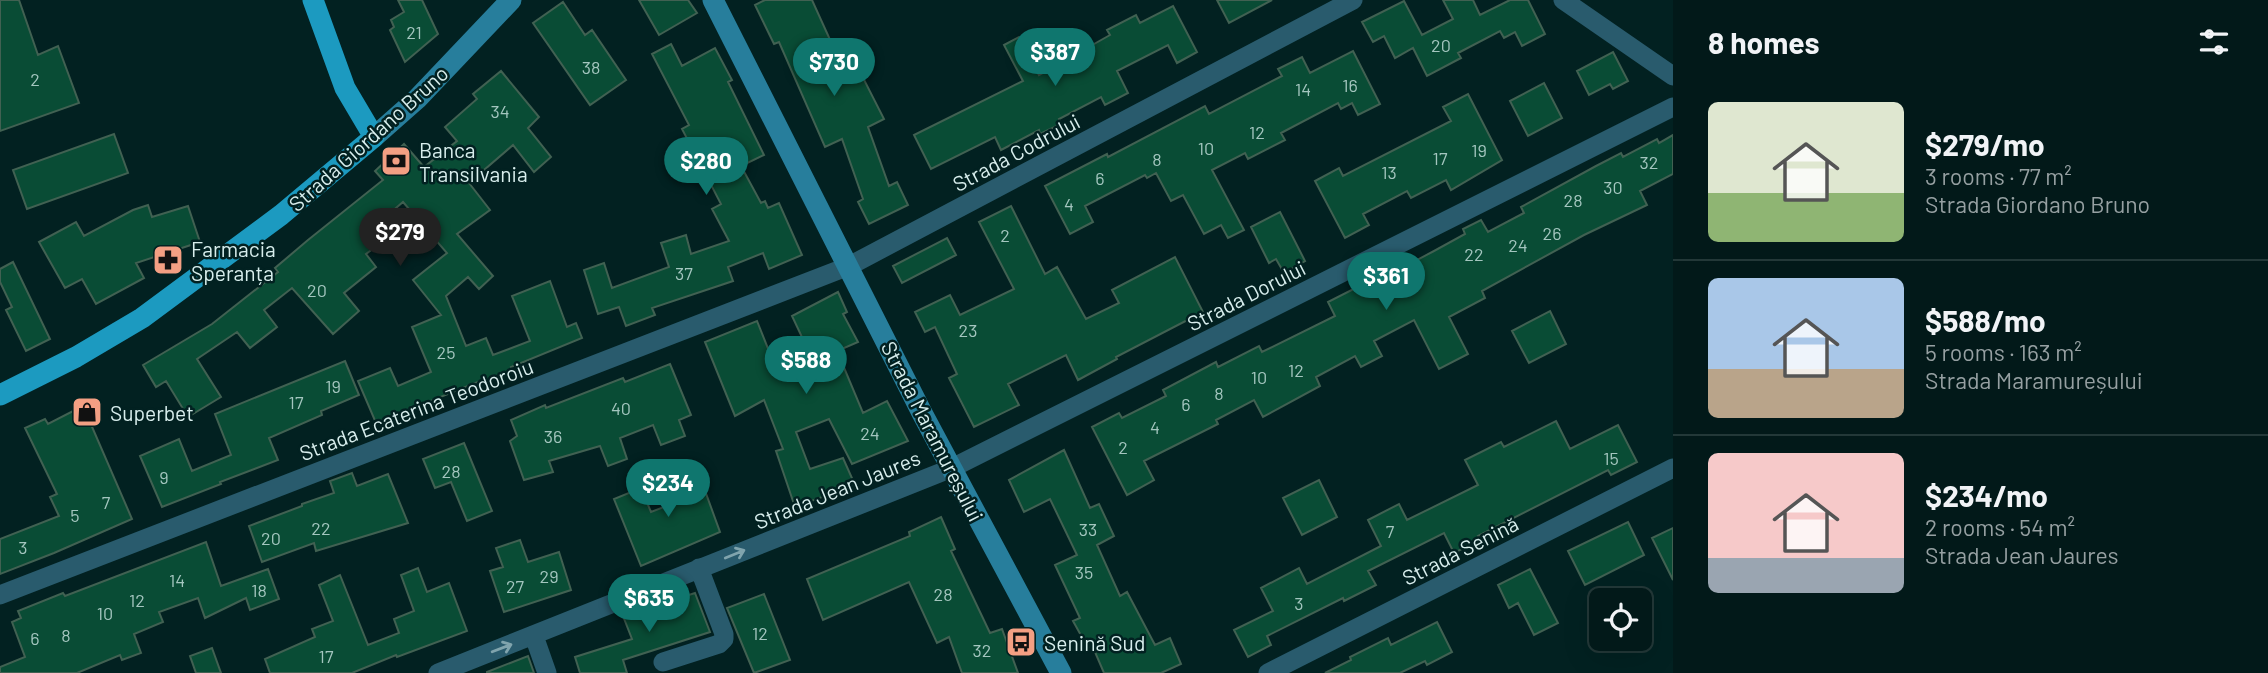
<!DOCTYPE html>
<meta charset="utf-8">
<style>
:root{--surface:#021919;--page:#0c2222;--text:#f1f3f6;--muted:#96a0a2;--line:#233838;--accent:#0f766e}
body{margin:0;font-family:Barlow,sans-serif;background:var(--page);color:var(--text);height:100vh;display:flex;flex-direction:column;font-size:26px;white-space:nowrap}
*{box-sizing:border-box;margin:0}
p{font-size:23px;color:var(--muted)}
.icon{flex:none;width:38px;height:38px;fill:none;stroke:currentColor;stroke-width:2;stroke-linecap:round;stroke-linejoin:round}
.map{position:relative;flex:1;overflow:hidden}
.drawer{display:flex;flex-direction:column;background:var(--surface);width:595px}
.drawer>*{flex:none}
.buttons{position:absolute;left:1589px;top:588px;display:grid;gap:14px}
.buttons a{display:grid;place-items:center;width:63px;height:63px;border-radius:10px;background:var(--surface);box-shadow:0 7px 28px #0002,0 0 0 2px var(--line);font-size:35px}
.price{position:absolute;translate:-50% -60px;padding:0 16px;border-radius:24px;background:var(--accent);color:#fff;font-size:23px;line-height:46px;filter:drop-shadow(0 2px 4px #0008)}
.price::after{content:'';position:absolute;left:50%;top:42px;width:21px;height:16px;margin-left:-10px;background:inherit;clip-path:polygon(0 0,100% 0,50% 100%)}
.price.on{background:#222;color:#fff}
ul{padding:0;list-style:none}
li{display:flex;align-items:center;gap:21px;height:175px;padding:0 35px}
li+li{border-top:2px solid var(--line)}
li span{display:grid;place-items:center;flex:none;width:196px;height:140px;border-radius:10px;color:#555}
li>.icon{margin-inline-start:auto}
span .icon{width:84px;height:84px;fill:#fffc;stroke-width:1}
li b{font-size:30px}
h2{display:flex;justify-content:space-between;align-items:center;height:84px;padding:0 35px;font-size:30px}
main{display:flex;flex:1;min-height:0}
.map>svg:first-child{display:block}
</style>
<main>
<div class="map">
<svg width="1673" height="673" viewBox="0 0 1673 673">
<rect width="100%" height="100%" fill="#022121"/>
<path fill="#094c35" stroke="#416152" stroke-width="2" d="M0 0H19L38 55 58 46 79 103 0 131Z
M398 0H422L438 34 405 62 390 30 394 27 391 20 404 12Z
M639 0H688L697 13 659 35Z
M765 0H812L841 64 853 58 884 119 868 127 889 186 897 182 908 205 869 224 858 202 863 199 842 139 825 147 779 42 774 44 755 5Z
M1217 0H1272L1229 23Z
M1443 0H1473L1480 15 1510 0H1528L1545 34 1522 46 1515 32 1504 38 1500 31 1458 53 1461 58 1427 76 1413 48 1395 58 1384 36 1373 42 1362 22 1404 1 1422 35 1453 19Z
M563 2 585 35 592 30 626 80 590 105 533 23Z
M1173 6 1197 52 1177 63 1168 45 1117 71 1128 93 1105 105 1101 97 1059 119 1061 124 1040 134 1039 130 1001 150 995 137 931 169 914 135 1023 81 1004 45 1019 37 1039 75 1110 35 1107 30 1136 15 1140 23Z
M671 44 682 66 715 48 732 80 728 82 764 155 741 166 761 203 765 201 768 208 779 203 802 255 769 269 763 253 728 267 733 281 652 308 655 315 626 326 619 307 598 314 584 270 604 263 612 288 669 267 661 243 686 235 691 254 729 241 712 209 721 204 682 129 689 125 652 54Z
M1353 51 1380 104 1358 115 1352 103 1341 109 1338 103 1281 133 1285 140 1248 159 1245 153 1212 170 1244 230 1228 238 1221 225 1204 234 1183 195 1171 201 1156 173 1147 178 1145 175 1085 206 1093 222 1070 234 1045 186 1107 154 1108 157 1205 106 1209 114 1282 76 1278 69 1302 57 1310 73Z
M1613 52 1628 81 1613 89 1610 84 1589 95 1577 71Z
M501 71 539 117 528 128 551 157 534 172 513 145 469 183 490 210 457 234 493 276 479 289 468 277 446 296 466 346 486 338 493 355 530 341 512 296 550 281 567 327 576 323 582 338 511 367 513 372 481 385 480 381 376 423 358 381 390 368 398 386 431 372 412 327 441 315 413 280 447 253 403 202 368 232 378 245 366 254 376 267 344 293 359 311 333 334 292 288 264 310 277 327 250 348 237 332 197 359 221 397 188 417 166 381 156 387 143 365 212 324 278 272 275 268 308 240 383 180 375 171 404 144 424 167 457 141 445 127 477 99 473 94Z
M1544 83 1562 118 1528 136 1510 101Z
M1468 94 1502 160 1451 190 1446 180 1411 198 1407 191 1363 214 1369 225 1345 238 1315 181 1339 168 1343 176 1451 121 1443 107Z
M114 134 128 173 27 209 13 170Z
M1673 135V174L1640 191 1647 205 1584 235 1482 291 1485 298 1449 317 1468 354 1439 369 1414 320 1374 341 1382 356 1361 367 1355 356 1316 377 1320 386 1263 417 1254 400 1216 420 1218 424 1144 461 1154 480 1127 495 1092 427 1119 413 1122 418 1166 396 1163 390 1216 362 1218 367 1259 346 1262 352 1335 316 1328 302 1383 274 1385 277 1434 251 1465 234 1463 229 1481 220 1488 232 1524 213 1521 207 1596 166 1621 153 1623 157 1657 139 1659 143Z
M148 205 152 217 188 206 200 242 136 263 144 278 96 304 82 279 65 288 39 242 76 222 84 236 133 210Z
M1011 206 1045 274 1057 267 1086 319 1119 303 1112 290 1175 257 1203 312 1116 357 1117 359 1078 380 1066 355 1008 384 1019 405 974 427 949 378 957 374 935 327 925 332 915 312 950 295 960 315 1014 289 979 222Z
M1280 212 1305 261 1284 273 1276 259 1269 263 1251 227Z
M947 238 956 255 902 283 893 266Z
M13 262 50 339 26 351 6 310 12 307 0 282V269Z
M838 292 847 312 843 314 858 342 837 351 863 413 887 401 908 441 852 464 829 419 796 432 810 469 843 458 855 485 795 507 776 451 783 449 764 400 735 416 705 342 757 321 775 366 809 352 792 316Z
M1550 311 1566 344 1529 363 1512 331Z
M345 361 359 395 321 411 322 415 269 438 278 460 220 482 221 484 162 507 140 456 179 439 192 471 231 455 215 414Z
M670 364 691 415 679 420 685 436 661 445 653 425 620 438 627 459 608 466 600 446 549 461 553 472 524 480 510 441 517 436 511 420 545 405 546 408 623 378 625 382Z
M83 406 132 519 54 553 0 574V539L59 516 50 497 57 494 25 428 45 419 48 424Z
M1556 421 1570 449 1618 425 1637 462 1611 475 1608 470 1478 536 1480 540 1454 553 1444 533 1368 571 1376 585 1344 601 1343 598 1267 636 1271 645 1248 657 1234 630 1273 611 1261 588 1299 568 1307 584 1381 546 1368 520 1399 504 1407 520 1478 485 1465 460 1501 442 1504 447Z
M464 443 492 511 467 521 451 482 435 488 423 459Z
M1064 450 1090 508 1099 504 1114 536 1097 545 1120 596 1127 592 1155 645 1170 638 1181 664 1161 673H1104L1092 645 1088 648 1073 621 1080 618 1055 565 1077 555 1050 499 1024 512 1009 480Z
M696 466 720 532 641 566 614 499 641 488 651 512 682 500 673 475Z
M352 473 357 486 388 474 408 523 316 551 314 543 262 562 249 526 302 506V504L334 493 330 481Z
M1319 480 1337 517 1302 535 1283 498Z
M941 517 955 549 951 551 990 633 1002 629 1018 673H962L949 637 937 643 909 582 823 620 807 579 910 536 909 532Z
M1628 522 1644 555 1585 585 1568 551Z
M1673 528V580L1652 538Z
M520 540 528 562 559 552 571 590 504 612 490 571 503 567 496 548Z
M206 542 221 586 268 569 279 599 250 610 246 598 205 618 198 598 159 612 163 622 134 634 141 653 122 660 120 655 77 673H0V667L25 657 12 622 21 618 18 611 63 593 65 596Z
M418 568 427 592 449 583 467 631 397 657 396 655 352 673H270L265 659 315 637 312 629 333 621 319 585 340 575 368 645 399 633 394 619 414 611 401 575Z
M1530 569 1558 623 1534 635 1518 603 1509 608 1498 585Z
M695 593 710 632 623 660 627 673H580L575 657 632 639 623 616Z
M764 594 790 660 754 673 727 608Z
M1437 622 1452 652 1427 665 1425 661 1400 673H1325L1351 660 1350 657 1388 638 1391 645Z
M212 648 221 673H196L190 656Z
M528 656 534 673H487V672Z"/>
<g fill="none" stroke-linecap="round" stroke-linejoin="round">
<path stroke="#295b6d" stroke-width="19" d="M1563 0 1673 76
M0 595 849 266 1353 0
M534 636 547 673
M663 662 719 644 724 639V634L699 568
M438 673 952 468 1673 107
M1268 673 1673 468"/>
<path stroke="#277e9c" stroke-width="21" d="M713 0 922 413 1061 673
M374 137 417 99 511 0"/>
<path stroke="#1c9ac0" stroke-width="21" d="M0 395 76 357 142 318 281 215 374 137 345 88 313 0"/>
</g>
<defs><path id="oneway-shaft" d="M-6 0H5M1.5-3L5.5 0L1.5 3" fill="none" stroke-width="1.6" stroke-linecap="round" stroke-linejoin="round" transform="scale(1.75)"/></defs>
<g stroke="#80a4ad">
<use href="#oneway-shaft" transform="translate(735 554) rotate(-22)"/>
<use href="#oneway-shaft" transform="translate(502 648) rotate(-21)"/>
</g>
<defs>
<g id="bank-square" transform="scale(1.575)"><rect x="-9" y="-9" width="18" height="18" rx="4" fill="#f39f83" stroke="#022121"/><path d="M-6-4H6V4H-6ZM0-2.3a2.3 2.3 0 1 0 0 4.6a2.3 2.3 0 1 0 0-4.6Z" fill="#111"/></g>
<g id="pharmacy-square" transform="scale(1.575)"><rect x="-9" y="-9" width="18" height="18" rx="4" fill="#f39f83" stroke="#022121"/><path d="M-2-6h4v4h4v4h-4v4h-4v-4h-4v-4h4Z" fill="#111"/></g>
<g id="shop-square" transform="scale(1.575)"><rect x="-9" y="-9" width="18" height="18" rx="4" fill="#f39f83" stroke="#022121"/><path d="M-5-2.5h2.3a2.7 3.5 0 0 1 5.4 0H5L5.5 6h-11ZM-1.5-2.5h3a1.5 2.3 0 0 0-3 0Z" fill="#111"/></g>
<g id="bus-square" transform="scale(1.575)"><rect x="-9" y="-9" width="18" height="18" rx="4" fill="#f39f83" stroke="#022121"/><path d="M-5-6H5V4H4V6H2V4H-2V6H-4V4H-5ZM-3.5-4V0h7V-4ZM-3.5 1.2v1.5H-2V1.2ZM2 1.2v1.5H3.5V1.2Z" fill="#111"/></g>
</defs>
<g fill-rule="evenodd">
<use href="#bank-square" x="396" y="161"/>
<use href="#pharmacy-square" x="168" y="260"/>
<use href="#shop-square" x="87" y="412"/>
<use href="#bus-square" x="1021" y="642"/>
</g>
<g text-anchor="middle" dominant-baseline="central" stroke-width="5" stroke-linejoin="round" paint-order="stroke">
<g font-size="18" fill="#a4c6bf">
<text x="414" y="32">21</text>
<text x="1441" y="45">20</text>
<text x="591" y="67">38</text>
<text x="35" y="79">2</text>
<text x="1350" y="85">16</text>
<text x="1303" y="89">14</text>
<text x="500" y="111">34</text>
<text x="1257" y="132">12</text>
<text x="1206" y="148">10</text>
<text x="1479" y="150">19</text>
<text x="1440" y="158">17</text>
<text x="1157" y="159">8</text>
<text x="1649" y="162">32</text>
<text x="1389" y="172">13</text>
<text x="1100" y="178">6</text>
<text x="1613" y="187">30</text>
<text x="1573" y="200">28</text>
<text x="1069" y="204">4</text>
<text x="1552" y="233">26</text>
<text x="1005" y="235">2</text>
<text x="1518" y="245">24</text>
<text x="1474" y="254">22</text>
<text x="684" y="273">37</text>
<text x="317" y="290">20</text>
<text x="968" y="330">23</text>
<text x="446" y="352">25</text>
<text x="1296" y="370">12</text>
<text x="1259" y="377">10</text>
<text x="333" y="386">19</text>
<text x="1219" y="393">8</text>
<text x="296" y="402">17</text>
<text x="1186" y="404">6</text>
<text x="621" y="408">40</text>
<text x="1155" y="427">4</text>
<text x="870" y="433">24</text>
<text x="553" y="436">36</text>
<text x="1123" y="447">2</text>
<text x="1611" y="458">15</text>
<text x="451" y="471">28</text>
<text x="164" y="477">9</text>
<text x="106" y="502">7</text>
<text x="75" y="515">5</text>
<text x="321" y="528">22</text>
<text x="1088" y="529">33</text>
<text x="1390" y="531">7</text>
<text x="271" y="538">20</text>
<text x="23" y="547">3</text>
<text x="1084" y="572">35</text>
<text x="549" y="576">29</text>
<text x="177" y="580">14</text>
<text x="515" y="586">27</text>
<text x="259" y="590">18</text>
<text x="943" y="594">28</text>
<text x="137" y="600">12</text>
<text x="1299" y="603">3</text>
<text x="105" y="613">10</text>
<text x="760" y="633">12</text>
<text x="66" y="635">8</text>
<text x="35" y="638">6</text>
<text x="982" y="650">32</text>
<text x="326" y="656">17</text>
</g>
<g font-size="21" fill="#d8eeed" stroke="#022121">
<text transform="translate(368 138) rotate(-42)">Strada Giordano Bruno</text>
<text transform="translate(1016 152) rotate(-28)">Strada Codrului</text>
<text transform="translate(1246 295) rotate(-27)">Strada Dorului</text>
<text transform="translate(416 409) rotate(-21)">Strada Ecaterina Teodoroiu</text>
<text transform="translate(933 431) rotate(63)">Strada Maramureșului</text>
<text transform="translate(837 489) rotate(-22)">Strada Jean Jaures</text>
<text transform="translate(1460 550) rotate(-27)">Strada Senină</text>
</g>
<g font-size="21" fill="#d8eeed" stroke="#022121" text-anchor="start">
<text x="419" y="149">Banca<tspan x="419" dy="24">Transilvania</tspan></text>
<text x="191" y="248">Farmacia<tspan x="191" dy="24">Speranța</tspan></text>
<text x="110" y="412">Superbet</text>
<text x="1044" y="642">Senină Sud</text>
</g>
</g>
</svg>
<div class="buttons">
<a><svg class="icon" aria-label="locate" viewBox="0 0 24 24"><circle cx="12" cy="12" r="6"/><path d="M12 2v4M12 18v4M2 12h4M18 12h4"/></svg></a>
</div>
<b class="price" style="left:1055px;top:88px">$387</b>
<b class="price" style="left:834px;top:98px">$730</b>
<b class="price" style="left:706px;top:197px">$280</b>
<b class="price on" style="left:400px;top:268px">$279</b>
<b class="price" style="left:1386px;top:312px">$361</b>
<b class="price" style="left:806px;top:396px">$588</b>
<b class="price" style="left:668px;top:519px">$234</b>
<b class="price" style="left:649px;top:634px">$635</b>
</div>
<section class="drawer">
<h2>8 homes<svg class="icon" aria-label="filters" viewBox="0 0 24 24"><path d="M4 7h16M4 17h16"/><circle cx="9" cy="7" r="2"/><circle cx="15" cy="17" r="2"/></svg></h2>
<ul>
<li><span style="background:linear-gradient(#dfe7d0 65%,#8fb573 0)"><svg class="icon" aria-label="home" viewBox="0 0 24 24"><path d="M3 11l9-7 9 7M6 9v11h12V9"/></svg></span><div><b>$279/mo</b><p>3 rooms · 77 m²</p><p>Strada Giordano Bruno</p></div></li>
<li><span style="background:linear-gradient(#a9c7e8 65%,#b9a48a 0)"><svg class="icon" aria-label="home" viewBox="0 0 24 24"><path d="M3 11l9-7 9 7M6 9v11h12V9"/></svg></span><div><b>$588/mo</b><p>5 rooms · 163 m²</p><p>Strada Maramureșului</p></div></li>
<li><span style="background:linear-gradient(#f6c9c9 75%,#9aa5b1 0)"><svg class="icon" aria-label="home" viewBox="0 0 24 24"><path d="M3 11l9-7 9 7M6 9v11h12V9"/></svg></span><div><b>$234/mo</b><p>2 rooms · 54 m²</p><p>Strada Jean Jaures</p></div></li>
</ul>
</section>
</main>
